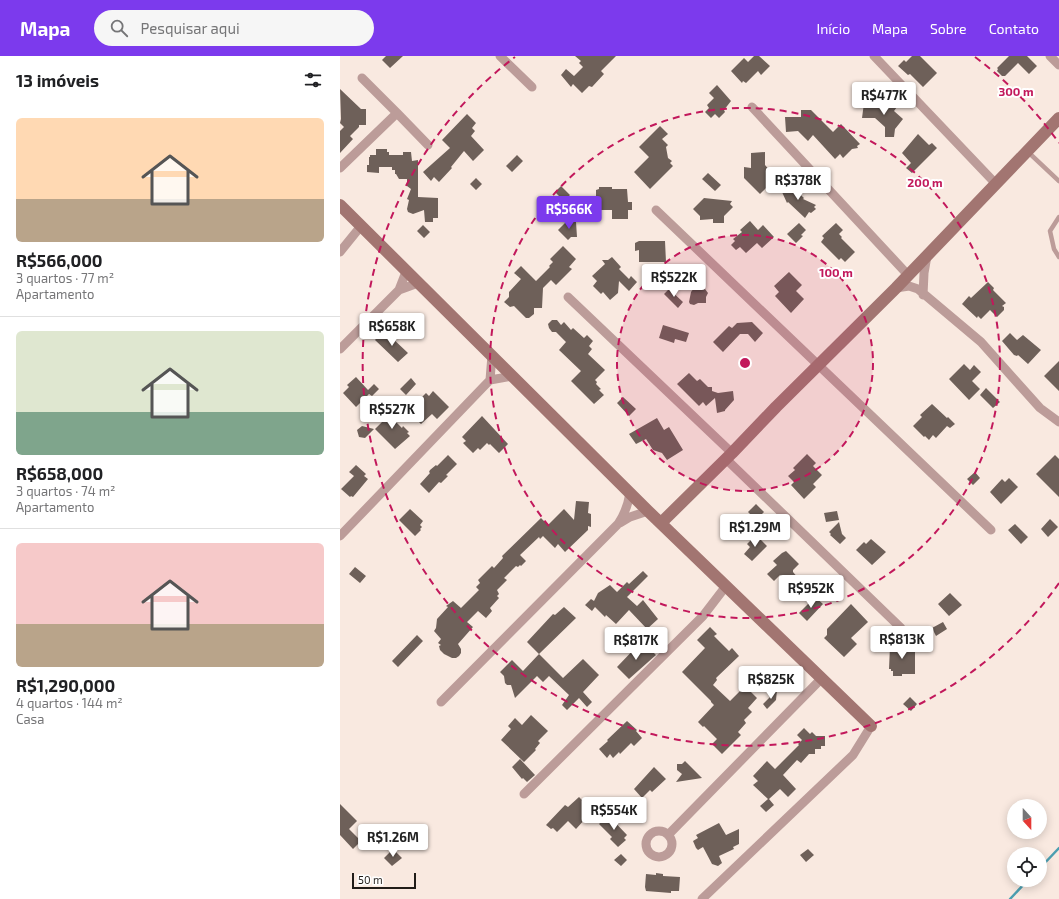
<!DOCTYPE html>
<html lang="pt">
<meta charset="utf-8">
<style>
:root{--surface:#fff;--page:#f6f6f6;--text:#202124;--muted:#757577;--line:#e0e0e0;--accent:#7c3aed}
body{margin:0;font-family:"Exo 2",sans-serif;background:var(--page);color:var(--text);height:100vh;display:flex;flex-direction:column;font-size:15px;white-space:nowrap}
*{box-sizing:border-box;margin:0}
p{font-size:13px;color:var(--muted)}
.icon{flex:none;width:22px;height:22px;fill:none;stroke:currentColor;stroke-width:2;stroke-linecap:round;stroke-linejoin:round}
.map{position:relative;flex:1;overflow:hidden}
.drawer{display:flex;flex-direction:column;background:var(--surface);width:340px}
.drawer>*{flex:none}
.needle{width:26px;rotate:159deg}
.buttons{position:absolute;left:667px;top:743px;display:grid;gap:8px}
.buttons a{display:grid;place-items:center;width:40px;height:40px;border-radius:50%;background:var(--surface);box-shadow:0 2px 10px #0003;font-size:20px}
.scale{position:absolute;left:12px;bottom:10px;width:64px;box-sizing:border-box;padding-left:4px;border:2px solid #211c18;border-top:0;font-size:11px;line-height:14px;white-space:nowrap;color:#211c18;-webkit-text-stroke:3px #fff;paint-order:stroke}
.price{position:absolute;translate:-50% -34px;padding:0 9px;border-radius:4px;background:#fff;color:#222;font-size:13px;line-height:26px;filter:drop-shadow(0 1px 2px #0008)}
.price::after{content:'';position:absolute;left:50%;top:24px;width:12px;height:9px;margin-left:-6px;background:inherit;clip-path:polygon(0 0,100% 0,50% 100%)}
.price.active{background:var(--accent);color:#fff}
ul{padding:0;list-style:none}
li{display:grid;align-content:center;gap:8px;height:212px;padding:0 16px}
li+li{border-top:1px solid var(--line)}
li span{display:grid;place-items:center;height:124px;border-radius:6px;color:#555}
li>.icon{margin-inline-start:auto}
span .icon{width:72px;height:72px;fill:#fffc;stroke-width:1}
li b{font-size:17px}
h2{display:flex;justify-content:space-between;align-items:center;height:48px;padding:0 16px;font-size:17px}
header{display:flex;align-items:center;gap:24px;box-sizing:border-box;height:56px;padding:0 20px;background:var(--accent);color:#fff}
header strong{font-size:19px}
nav{display:flex;gap:22px;margin-inline-start:auto;font-size:14px}
.search{width:280px;height:36px;background:var(--page);display:flex;align-items:center;gap:10px;box-sizing:border-box;padding:0 14px;border-radius:22px;color:var(--muted);font-size:15px}
main{display:flex;flex:1;min-height:0}
.map>svg:first-child{display:block}
</style>
<header>
<strong>Mapa</strong>
<div class="search"><svg class="icon" aria-label="search" viewBox="0 0 24 24"><circle cx="10" cy="10" r="6"/><path d="M15 15l6 6"/></svg>Pesquisar aqui</div>
<nav><a>Início</a><a>Mapa</a><a>Sobre</a><a>Contato</a></nav>
</header>
<main>
<section class="drawer">
<h2>13 imóveis<svg class="icon" aria-label="filters" viewBox="0 0 24 24"><path d="M4 7h16M4 17h16"/><circle cx="9" cy="7" r="2"/><circle cx="15" cy="17" r="2"/></svg></h2>
<ul>
<li><span style="background:linear-gradient(#ffd9b3 65%,#b9a48a 0)"><svg class="icon" aria-label="home" viewBox="0 0 24 24"><path d="M3 11l9-7 9 7M6 9v11h12V9"/></svg></span><div><b>R$566,000</b><p>3 quartos · 77 m²</p><p>Apartamento</p></div></li>
<li><span style="background:linear-gradient(#dfe7d0 65%,#7fa58c 0)"><svg class="icon" aria-label="home" viewBox="0 0 24 24"><path d="M3 11l9-7 9 7M6 9v11h12V9"/></svg></span><div><b>R$658,000</b><p>3 quartos · 74 m²</p><p>Apartamento</p></div></li>
<li><span style="background:linear-gradient(#f6c9c9 65%,#b9a48a 0)"><svg class="icon" aria-label="home" viewBox="0 0 24 24"><path d="M3 11l9-7 9 7M6 9v11h12V9"/></svg></span><div><b>R$1,290,000</b><p>4 quartos · 144 m²</p><p>Casa</p></div></li>
</ul>
</section>
<div class="map">
<svg width="719" height="843" viewBox="0 0 719 843">
<rect width="100%" height="100%" fill="#f9e9e0"/>
<g fill="none" stroke-linecap="round" stroke-linejoin="round">
<path stroke="#4c9fb1" stroke-width="2.5" d="M700 812 719 792
M670 843 688 824"/>
</g>
<path fill="#6e6059" d="M46 0H63L50 12 42 4Z
M235 0H276L261 15 264 18 252 31 249 30 242 37 233 28 231 31 221 19 226 13 234 20 243 11 239 7 241 5Z
M414 0H419L430 10 421 19 418 15 406 27 403 25 402 27 391 15 404 2 408 6Z
M572 0H580L597 17 583 31 570 18 568 19 558 10 564 4 566 6Z
M669 0H687L697 10 689 18 678 7 665 20H662L657 15 658 13 657 12Z
M377 29 391 45 384 54 385 56 379 62 375 58 371 62 365 56 369 52 367 49 374 42 369 37Z
M0 33 21 53H26V69H19V71L10 80 13 83 0 97V75L4 71 0 67 1 63Z
M549 43 557 51 554 55 563 63 555 73 554 81H545V71L535 62H522L524 47 544 48Z
M461 54H471L493 76 501 68 520 88 517 90 518 92 512 93 503 102 500 98 495 103 473 79 468 85 458 75 446 76 445 61H461Z
M127 58 136 67 132 72 135 75 131 80 144 94 133 105 124 95 111 111 112 112 99 126 94 121 91 125 83 116 110 92 102 84Z
M320 70 328 78 322 83 328 89 326 91 328 102 332 105 330 107 333 110 310 133 294 116 309 101 299 91Z
M578 78 589 89 592 87 597 92 572 117 566 112 571 107 562 97Z
M36 93H47V96H49V99H63V96H71L72 105 78 104V141L98 142V162H93V166H85L84 154 73 158 68 156 67 153 69 144 67 143 71 133 67 130V123H59L56 118H55V114H52V111H39V117L27 116V109H29V101H30V99H36Z
M425 96V109L433 118 426 126 429 129 420 138 404 122V111L411 112V97Z
M177 99 183 105 172 116 166 110Z
M368 117 381 129 375 135 362 123Z
M136 122 142 128 136 134 130 128Z
M449 128 464 142 463 143 476 149 474 151 476 153 471 157 469 156 465 162 448 146 447 147 442 136Z
M221 130 230 139 224 145 215 136Z
M259 131H272V133H287L288 146H292V154H288V163H272V154H256V134L259 133Z
M364 142 392 145 390 148 393 151 384 160V167H373V163L360 164V160L353 153Z
M410 165 418 174 423 169 434 181 422 192 417 187 406 197 400 191 396 194 391 189 395 185 393 183 402 176 400 174Z
M226 166H236L237 181H231L228 184 218 174Z
M459 167 466 174 461 179 463 180 456 187 447 178Z
M496 167 503 174 499 178 502 181 501 182 515 196 505 206 501 202 499 204 481 186 484 182 482 180Z
M83 169 90 176 84 182 77 175Z
M299 185H325L326 206H299V194L295 195V187Z
M223 190 236 203 229 211 232 213 216 229 211 224 203 232 202 252H194V258L189 262H186L174 250 170 251 164 246 169 241V236L181 223 174 217 181 210 196 225 210 211 209 210 213 206 210 203Z
M272 201 281 211 279 213 289 223 291 220 297 226 289 235 279 225 278 237 270 244 263 236 261 238 253 230 257 225 252 220 265 208 262 204H268Z
M449 216 462 229 456 235 464 243 451 257 435 240 439 236 434 230Z
M648 226 654 232 653 234 666 247 662 250 664 251V254L657 261 650 254 641 263 638 260 637 262 622 248 629 240 631 242Z
M365 227V233L368 237 366 241V247H358L354 249 350 248 349 246 351 236 354 232 356 234Z
M329 233 343 246 338 252 324 238Z
M212 264H217L221 269 224 266 231 274 233 272 244 282 247 279 253 285 249 290 252 293 248 298 265 314 255 324 257 326 256 328 261 333 259 334 264 339 254 348 231 325 241 315 219 294 226 286 216 276H212L209 272 208 268Z
M412 266 423 277 415 286 408 278H400L383 296 373 286 389 270 392 272 397 267Z
M323 269 349 277 346 286 335 283 334 287 319 282Z
M41 277 48 283 50 280 68 297 58 306 35 284Z
M670 277 677 284 683 279 701 294 688 308 678 299 677 300 674 299 662 285Z
M719 305V335L704 320Z
M624 308 630 314 634 309 641 316 632 325 640 333 629 344 609 323Z
M349 317 357 325 360 323 368 331H372V335L378 337 393 335 394 344 385 354V355L377 357 375 342 366 350 363 346 359 350 337 328Z
M16 321 28 334 34 328 39 333 32 340 29 338 16 351 3 337 9 331 7 329Z
M71 322 76 328 66 339 60 333Z
M646 332 660 346 653 352 640 339Z
M93 335 109 351 97 363 92 358 81 368 68 355 86 337 89 340Z
M283 341 296 353 289 360 277 347Z
M592 348 607 362 608 361 615 368 610 372 607 370 596 382 593 379 589 384 585 380 584 381 573 370 582 361 580 359Z
M46 354 54 361 52 362 62 372 63 370 69 376 67 377 70 380 55 393 35 373 42 366 38 362Z
M142 360 168 388 159 397 150 388 149 389 147 387 140 394 138 392 133 397 123 387 126 385 122 381Z
M317 362 324 374 329 371 343 394 327 404 322 397 313 394 306 383 296 388 289 378Z
M22 370 34 373 25 382 19 381 17 374Z
M467 398 476 407 473 410 482 419 473 428 476 431 464 443 451 429 454 426 448 420 455 414 453 412Z
M108 399 117 408 106 419 108 420 101 427 99 426 89 437 80 428 90 417 89 416 90 414 96 409 97 410Z
M715 399 719 403V441L696 418Z
M16 409 26 418 24 420 28 423 13 441 11 440 10 441 1 433 14 420 9 416Z
M635 416 640 422 633 429 627 423Z
M669 422 678 431 661 448 650 436 662 423 665 426Z
M236 445 249 446 248 457 251 458V471L248 470V474L225 496 218 488 215 492 203 480 200 483 199 481 180 499 186 505 181 510 180 509 178 511 176 510 164 522 167 524 157 534 159 538 157 540 159 542 150 552 152 555 146 562 138 555 127 566 133 571 118 588 121 593V597L119 600 116 602H112L104 598 100 594 99 590 101 589 98 587 101 583 94 575 96 572 97 563 108 551 106 550 113 545 121 552 139 534 136 531 140 527 138 524 152 510 154 512 163 502 162 500 201 462 208 469 224 453 234 464Z
M416 448 424 456 416 464 408 456Z
M70 453 83 465 80 469 82 471 80 473 81 474 75 480 59 464Z
M497 455 499 464 486 466 484 457Z
M710 463 718 471 708 481 701 473Z
M499 466 502 478 506 482 500 488 490 479 491 478 489 476Z
M675 468 688 481 681 488 668 474Z
M416 479 427 490 412 505 404 498 410 491 407 488Z
M531 483 546 496 532 509 516 494 524 486 526 488Z
M446 495 459 508 453 514V516L459 523 452 531 440 519 434 525 427 518 437 509 433 505 442 497Z
M15 511 26 520 20 527 9 518Z
M303 515 308 520 287 541 297 550 303 544 318 563 307 573 289 554 276 568 266 559 265 561 255 551 252 555 245 549 251 543 254 545 258 537 270 529 277 536 287 526 289 528Z
M610 537 622 549 609 560 598 548Z
M475 541 483 548 467 565 459 557Z
M511 548 528 566 511 582 517 588 504 601 484 582 487 579V573Z
M224 551 236 562 199 598 223 622 243 603 259 619 243 636 252 646 247 651 239 642 227 654 222 649 229 639 209 620 203 626 197 620 175 642 171 629H167L165 627 164 620 160 616 172 604 183 615 199 598 187 586 213 558 215 559Z
M603 566 607 573 596 580 592 572Z
M370 571 377 578 374 580 389 595 392 592 399 600 376 622 377 624 373 629 390 645 405 630 417 642 408 652 412 656 404 664 406 667 398 676 401 679 382 698 372 688 377 683 364 670 363 671 358 666 374 649 371 646V645L342 616 365 592 357 584Z
M77 579 83 585 58 611 52 605Z
M299 588 304 593 307 590 316 599 289 623 277 611Z
M566 588H573V591H575V618H562V620H553V615H551V613H549L550 590 562 591Z
M437 634 436 644 427 653 423 648Z
M570 641 577 648 571 655 563 648Z
M191 659 208 675 198 685 200 687 195 693 196 694 184 706 161 684 171 673 168 670 175 662 182 669Z
M287 665 297 674 296 675 302 682 294 690 291 687 280 698 279 696 273 702 270 698 267 702 259 693 268 685 267 684Z
M464 672 470 678 472 676 476 680H485V690H481V693H475V698H469L461 707 457 704 443 719 456 733 448 741 440 733 429 743 434 749 426 756 420 750 428 743 413 729 418 725 413 720 427 705 435 713 459 689 458 688 462 684 457 679Z
M180 703 195 719 187 726 183 722 182 723 172 711Z
M345 705 362 722 336 726 342 718 337 714V708H342Z
M314 711 326 723 312 736 310 734 302 742 294 733Z
M239 741 246 748 249 744 256 751 236 773 228 765 217 776 213 772 211 773 206 769 225 749 228 751Z
M0 748 17 765 9 773 21 785 13 793 0 779Z
M268 759 287 779 284 782 286 784 278 791 270 783 272 781 259 768Z
M379 767 386 779 399 773V788L393 791 394 793 379 800 382 807 378 810 372 808 363 791 358 794 356 792 353 785 358 782 356 779Z
M53 793 62 802 52 810 44 802Z
M468 793 474 799 466 806 460 799Z
M281 798 287 804 281 810 274 804Z
M316 817 323 818V820L340 821 339 835H331V837L306 835 305 831 306 818 316 819Z"/>
<g fill="none" stroke-linecap="round" stroke-linejoin="round">
<path stroke="#bc9c99" stroke-width="4.5" d="M687 95 719 125
M719 161 710 175 714 193 719 201"/>
<path stroke="#bc9c99" stroke-width="9" d="M160 0 192 31
M534 0 656 128
M710 0 719 9
M412 51 568 219
M57 57 88 89
M0 112 57 57 22 22
M316 154 651 474
M0 196 21 170
M556 232 569 230 578 233 641 286 700 352 719 366
M59 234 78 227
M583 239 584 217 587 200
M228 241 392 397
M0 293 59 234 66 216
M150 324 173 320
M386 403 561 572
M280 467 290 461 308 455
M0 480 150 324 152 299
M101 646 278 468C285 458 288 449 290 437
M184 738 363 560 386 530
M306 788a13 13 0 1 1 26 0a13 13 0 1 1-26 0Z
M328 779 482 622
M362 843 513 699 531 670"/>
<path stroke="#a27571" stroke-width="12" d="M0 149 308 455 531 670
M321 467 392 397 436 351 556 232 719 62"/>
</g>
<circle cx="405" cy="307" r="128" fill="#c2185b" fill-opacity=".12"/>
<g fill="none" stroke="#c2185b" stroke-width="2" stroke-dasharray="7 5">
<circle cx="405" cy="307" r="128"/>
<circle cx="405" cy="307" r="255"/>
<path d="M719 527A383 383 0 1 1 175 1M635 1A383 383 0 0 1 719 87"/>
</g>
<circle cx="405" cy="307" r="6" fill="#c2185b" stroke="#fff" stroke-width="2"/>
<g font-size="12" text-anchor="middle" font-weight="bold" fill="#c2185b" stroke="#fff" stroke-width="4" stroke-linejoin="round" paint-order="stroke">
<text x="676" y="40">300 m</text>
<text x="585" y="131">200 m</text>
<text x="496" y="221">100 m</text>
</g>
</svg>
<div class="buttons">
<a><svg class="needle" viewBox="-14 -14 28 28"><path d="M0-13l5 13h-10z" fill="#e53935"/><path d="M0 13l5-13h-10z" fill="#757577"/></svg></a>
<a><svg class="icon" aria-label="locate" viewBox="0 0 24 24"><circle cx="12" cy="12" r="6"/><path d="M12 2v4M12 18v4M2 12h4M18 12h4"/></svg></a>
</div>
<div class="scale">50 m</div>
<b class="price" style="left:544px;top:60px">R$477K</b>
<b class="price" style="left:458px;top:145px">R$378K</b>
<b class="price active" style="left:229px;top:174px">R$566K</b>
<b class="price" style="left:334px;top:242px">R$522K</b>
<b class="price" style="left:52px;top:291px">R$658K</b>
<b class="price" style="left:52px;top:374px">R$527K</b>
<b class="price" style="left:415px;top:492px">R$1.29M</b>
<b class="price" style="left:471px;top:553px">R$952K</b>
<b class="price" style="left:562px;top:604px">R$813K</b>
<b class="price" style="left:296px;top:605px">R$817K</b>
<b class="price" style="left:431px;top:644px">R$825K</b>
<b class="price" style="left:274px;top:775px">R$554K</b>
<b class="price" style="left:53px;top:802px">R$1.26M</b>
</div>
</main>
